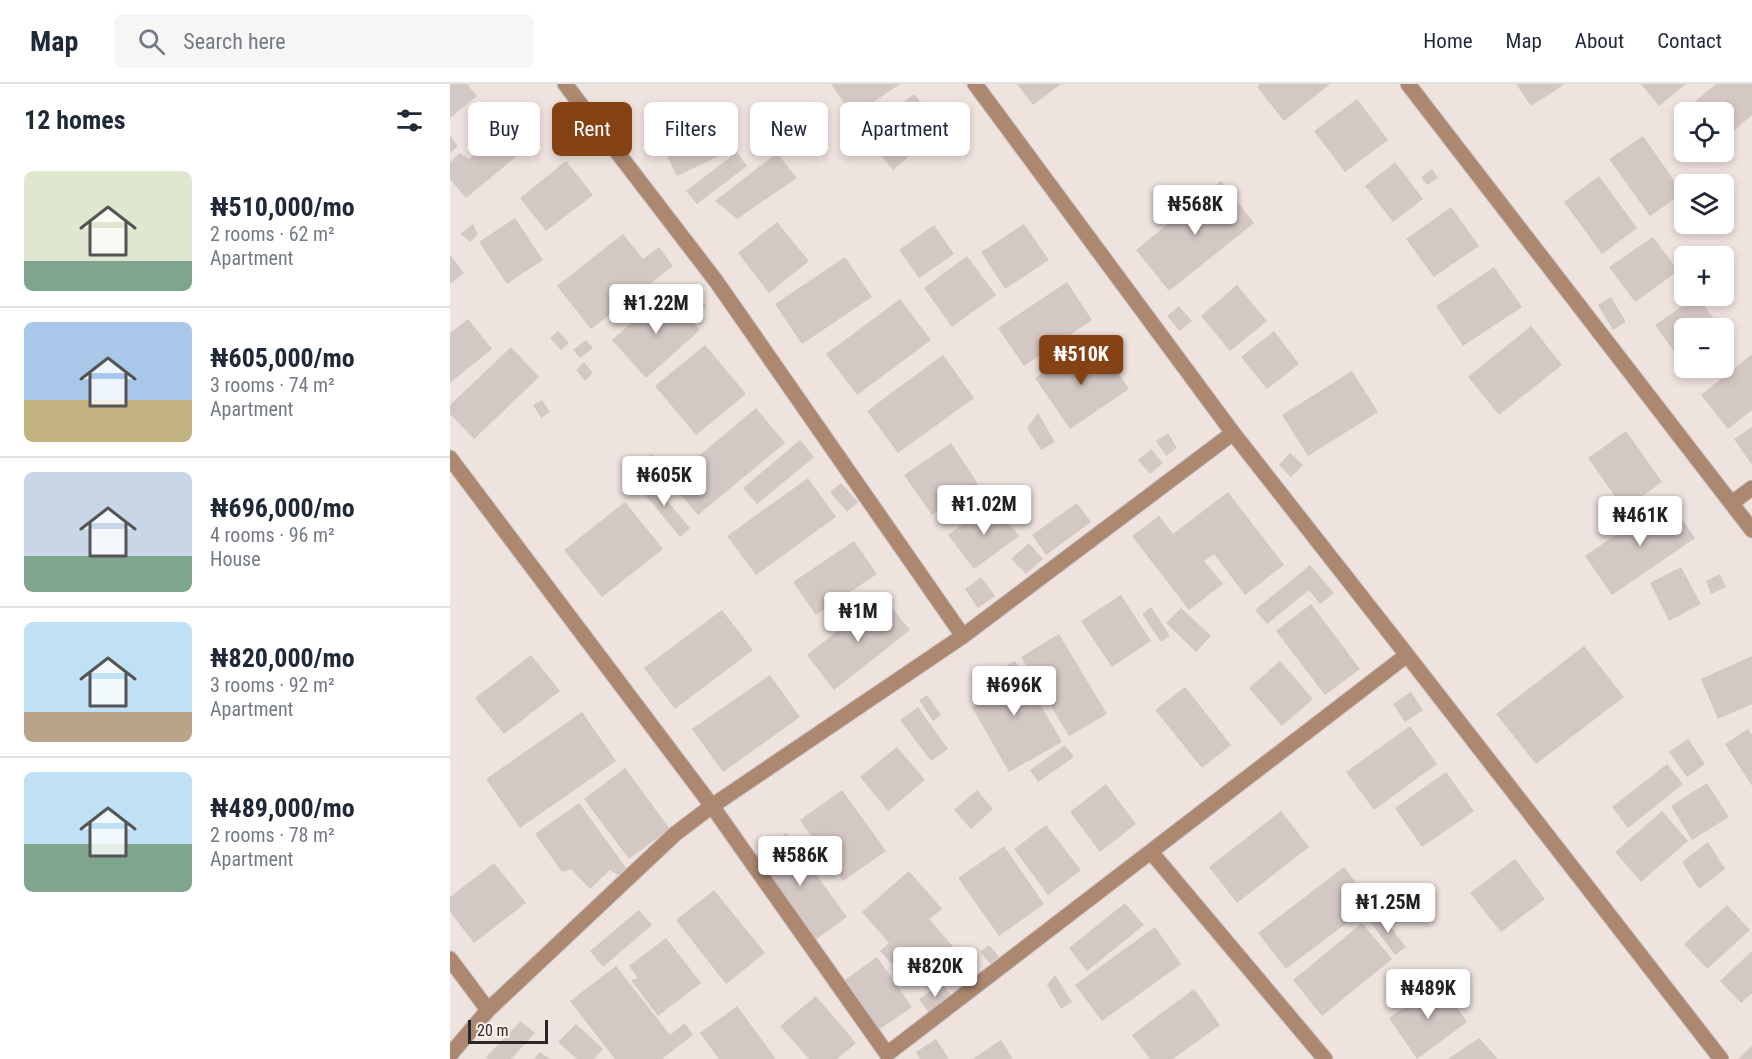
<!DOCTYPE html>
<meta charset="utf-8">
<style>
:root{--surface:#fff;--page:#f6f6f7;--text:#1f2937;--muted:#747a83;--line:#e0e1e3;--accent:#854215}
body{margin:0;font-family:"Roboto Condensed",sans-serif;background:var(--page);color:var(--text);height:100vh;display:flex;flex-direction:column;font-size:22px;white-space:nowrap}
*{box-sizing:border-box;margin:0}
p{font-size:20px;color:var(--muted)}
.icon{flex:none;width:33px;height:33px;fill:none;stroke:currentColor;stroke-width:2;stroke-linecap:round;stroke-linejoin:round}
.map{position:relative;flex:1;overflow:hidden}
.details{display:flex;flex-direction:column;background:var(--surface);width:450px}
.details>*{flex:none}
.hud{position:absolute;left:18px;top:18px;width:570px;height:54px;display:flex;gap:12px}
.controls{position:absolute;left:1224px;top:18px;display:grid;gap:12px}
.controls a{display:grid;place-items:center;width:60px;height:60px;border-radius:9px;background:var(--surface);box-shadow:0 3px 9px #0003;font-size:30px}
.scale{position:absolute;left:18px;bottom:15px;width:80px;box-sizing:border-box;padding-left:6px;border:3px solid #2c2726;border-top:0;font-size:16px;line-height:21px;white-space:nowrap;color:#2c2726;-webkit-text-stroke:4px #fcf0eb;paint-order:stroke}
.price{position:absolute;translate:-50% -51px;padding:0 14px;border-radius:6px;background:#fff;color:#222;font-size:20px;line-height:39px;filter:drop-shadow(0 2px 3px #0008)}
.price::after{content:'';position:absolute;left:50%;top:36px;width:18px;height:14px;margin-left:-9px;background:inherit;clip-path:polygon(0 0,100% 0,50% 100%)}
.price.selected{background:var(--accent);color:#fff}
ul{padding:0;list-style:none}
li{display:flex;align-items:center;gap:18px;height:150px;padding:0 24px}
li+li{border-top:2px solid var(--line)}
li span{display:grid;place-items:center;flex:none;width:168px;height:120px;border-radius:9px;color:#555}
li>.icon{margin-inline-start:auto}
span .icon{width:72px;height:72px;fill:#fffc;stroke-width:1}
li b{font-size:26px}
h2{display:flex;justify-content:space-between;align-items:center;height:72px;padding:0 24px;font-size:26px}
.chip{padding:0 21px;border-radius:9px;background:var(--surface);box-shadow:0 3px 9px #0003;font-size:21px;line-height:54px}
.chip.selected{background:var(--accent);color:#fff}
header{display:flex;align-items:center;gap:36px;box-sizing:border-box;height:84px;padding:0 30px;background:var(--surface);border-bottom:2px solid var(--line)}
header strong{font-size:28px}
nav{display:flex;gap:33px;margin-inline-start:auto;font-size:21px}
.search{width:420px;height:54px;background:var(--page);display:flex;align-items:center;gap:15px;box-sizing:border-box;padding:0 21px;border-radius:9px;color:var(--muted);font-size:22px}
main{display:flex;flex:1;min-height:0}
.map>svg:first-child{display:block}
</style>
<header>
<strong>Map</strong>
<div class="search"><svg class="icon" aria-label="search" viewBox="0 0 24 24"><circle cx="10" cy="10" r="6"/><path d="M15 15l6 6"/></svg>Search here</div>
<nav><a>Home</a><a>Map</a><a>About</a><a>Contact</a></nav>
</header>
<main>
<section class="details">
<h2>12 homes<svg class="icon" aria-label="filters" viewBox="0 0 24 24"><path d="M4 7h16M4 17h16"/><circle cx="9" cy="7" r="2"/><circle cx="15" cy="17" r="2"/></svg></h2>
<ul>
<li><span style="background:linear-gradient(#dfe7d0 75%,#7fa58c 0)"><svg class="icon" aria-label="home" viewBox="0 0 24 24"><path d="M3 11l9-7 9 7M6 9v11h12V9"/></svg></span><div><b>₦510,000/mo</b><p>2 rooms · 62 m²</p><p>Apartment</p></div></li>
<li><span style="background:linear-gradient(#a9c7e8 65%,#c2b280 0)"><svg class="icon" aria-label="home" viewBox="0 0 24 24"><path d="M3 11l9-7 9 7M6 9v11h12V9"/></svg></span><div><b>₦605,000/mo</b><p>3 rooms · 74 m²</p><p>Apartment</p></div></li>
<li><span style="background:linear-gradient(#c9d6e8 70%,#7fa58c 0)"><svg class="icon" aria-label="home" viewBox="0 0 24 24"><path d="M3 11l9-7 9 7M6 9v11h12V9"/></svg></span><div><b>₦696,000/mo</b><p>4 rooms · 96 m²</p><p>House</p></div></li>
<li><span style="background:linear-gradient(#bfe0f5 75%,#b9a48a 0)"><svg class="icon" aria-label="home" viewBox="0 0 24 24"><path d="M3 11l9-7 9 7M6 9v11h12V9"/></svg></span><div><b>₦820,000/mo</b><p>3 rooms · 92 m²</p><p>Apartment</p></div></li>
<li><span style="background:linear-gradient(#bfe0f5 60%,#7fa58c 0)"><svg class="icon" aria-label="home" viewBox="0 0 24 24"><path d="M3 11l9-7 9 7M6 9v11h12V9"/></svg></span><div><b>₦489,000/mo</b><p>2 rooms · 78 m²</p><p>Apartment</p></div></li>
</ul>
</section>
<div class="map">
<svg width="1302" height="975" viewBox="0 0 1302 975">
<rect width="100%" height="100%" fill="#eee3de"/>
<path fill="#d4c8c4" d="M0 0H17L27 12 0 34Z
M381 0H450L403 32Z
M567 0H611L583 21Z
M810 0H880L834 37 807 3Z
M1066 0H1115L1081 22Z
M1191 0H1236L1209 22Z
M1266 0H1302V31L1274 55V28H1234V35L1230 30Z
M464 10 492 44 443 86 414 51Z
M907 15 938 56 895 88 864 47Z
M268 21 288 63 227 92 206 50Z
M55 46 73 67 16 114 0 95V78L10 69 19 75Z
M0 52 8 62 0 69Z
M1193 52 1233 109 1200 132 1159 75Z
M287 68 297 82 247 120 236 107Z
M327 69 347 94 287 135 265 117Z
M116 77 143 111 96 147 70 114Z
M945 78 973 115 943 138 915 102Z
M982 85 988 94 977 101 971 93Z
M1149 92 1187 144 1152 170 1114 118Z
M771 97 804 139 719 207 686 166Z
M1001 123 1029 162 984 193 956 155Z
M65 134 93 176 57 200 29 158Z
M327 138 359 177 319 209 288 169Z
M23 140 28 150 20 158 10 150Z
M574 140 599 176 555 205 531 168Z
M484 141 504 170 469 194 449 166Z
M173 150 193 175 209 163 223 182 141 245 107 202Z
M1203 153 1228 187 1185 218 1159 183Z
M0 171 14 189 0 200Z
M517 172 546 211 502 243 474 204Z
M395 173 422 213 352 260 325 220Z
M1044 183 1072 223 1013 262 986 222Z
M617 198 642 236 574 282 548 244Z
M787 201 817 237 780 267 751 232Z
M216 208 250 246 196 294 162 256Z
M249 210 256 222 246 228 239 216Z
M1247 212 1271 244H1234V274L1231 277 1205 241Z
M1161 213 1176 238 1163 246 1148 221Z
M450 215 481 256 407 311 376 270Z
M729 222 742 237 730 247 717 232Z
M18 235 42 265 0 299V249Z
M1081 242 1112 281 1049 331 1018 293Z
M108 247 119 259 111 266 100 254Z
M824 247 849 280 817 305 791 273Z
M136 256 143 264 130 274 123 266Z
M637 259 659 290 666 285 679 305 620 345 585 294Z
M255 261 296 310 246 351 205 302Z
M61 263 89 293 24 355 0 330V321Z
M1302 270V326L1278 345 1251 311Z
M493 271 524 314 448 369 417 327Z
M134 278 143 289 135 297 126 286Z
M902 287 928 328 858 372 832 331Z
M92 316 100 328 91 334 83 321Z
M306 324 335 359 248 431 219 397Z
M588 329 605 358 591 366 577 344Z
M1302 343V381L1284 355Z
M1176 347 1212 398 1174 425 1138 374Z
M718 349 727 364 716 372 706 357Z
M350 356 364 373 307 420 293 404Z
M501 359 528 400 482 431 454 391Z
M701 365 713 379 700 390 688 376Z
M840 369 853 381 841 393 829 381Z
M202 370 208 381 201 385 195 374Z
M197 393 240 444 230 453 187 401Z
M358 394 386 433 306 491 277 452Z
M391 399 408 418 397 428 380 408Z
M778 408 834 481 795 511 764 470 754 477 773 500 739 526 682 452 709 432 723 450Z
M1218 415 1245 454 1162 511 1135 472Z
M175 418 213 465 152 513 114 466Z
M543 418 569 452 524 485 498 451Z
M627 419 641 438 596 471 582 451Z
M404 457 427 490 366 531 343 498Z
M579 459 593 475 576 490 561 475Z
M860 481 884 509 870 520 859 506 817 540 805 526Z
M1231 483 1251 520 1219 537 1200 499Z
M1270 490 1276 503 1261 510 1256 497Z
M531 493 545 512 528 524 515 505Z
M671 511 701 557 662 583 631 537Z
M432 512 460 546 384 606 357 571Z
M861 520 910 585 875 611 826 547Z
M701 523 720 552 711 558 692 530Z
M731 524 761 552 746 568 716 539Z
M272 526 303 566 225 625 194 584Z
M609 550 657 630 619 652 571 573Z
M1134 562 1174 613 1086 680 1046 630Z
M81 571 110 607 54 650 25 614Z
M1302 572V620L1268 635 1251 595Z
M565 577 612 658 559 688 522 623 532 618 522 601Z
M830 577 863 615 832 642 799 604Z
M320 591 350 633 273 688 242 645Z
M735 603 781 661 752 684 705 626Z
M961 608 973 626 955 638 943 620Z
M477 611 491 631 483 637 469 616Z
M468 623 498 665 481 677 450 636Z
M132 628 166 677 70 744 36 695Z
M960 642 987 680 924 726 896 688Z
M1298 645 1302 651V702L1275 660Z
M1238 655 1255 680 1237 693 1219 668Z
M615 661 624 673 588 698 580 686Z
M447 663 475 696 438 727 410 693Z
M1217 680 1233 700 1178 744 1162 723Z
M175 684 220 745 179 775 134 715Z
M996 688 1024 727 972 763 945 724Z
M1257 699 1279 733 1242 756 1221 722Z
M656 700 686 740 650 768 620 728Z
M392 706 436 767 393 797 350 736Z
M527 706 543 725 521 745 504 726Z
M129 719 177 785 168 791 160 786 140 805 121 785 112 788 85 750Z
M831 727 859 763 787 819 759 783Z
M1212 727 1238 757 1191 798 1165 768Z
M596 741 631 786 598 811 564 765Z
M336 749 397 833 365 856 304 773Z
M1258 758 1275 785 1249 805 1232 778Z
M554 762 594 820 549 852 508 794Z
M1065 775 1095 815 1051 848 1020 809Z
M44 779 76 819 24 859 0 828V813Z
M894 783 922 820 836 885 808 849Z
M459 787 492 825 479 835 513 874 482 901 462 878 449 888 430 867 439 859 412 828Z
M264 806 315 869 276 900 226 836Z
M675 819 694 841 637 887 619 864Z
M1277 821 1300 846 1257 885 1234 860Z
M189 826 202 841 153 883 140 867Z
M929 828 956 863 945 871 921 839Z
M912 839 942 875 872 932 843 896Z
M705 843 731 880 652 937 625 901Z
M216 854 251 899 208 932 181 896 188 894 179 882Z
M539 861 549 873 540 880 530 868Z
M1302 867V909L1291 919 1270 897Z
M427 873 462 923 427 947 392 898Z
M166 882 220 951 235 939 243 951 212 975H165L120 917Z
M605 891 622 918 611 925 597 901Z
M990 897 1017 938 967 975 939 934Z
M492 899 502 913 479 929 469 915Z
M744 905 770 941 723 975H700L682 951Z
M366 912 406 959 387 975H359L330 942Z
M287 922 326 975H269L250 949Z
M71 937 85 949 61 975H38L36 973Z
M126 940 153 965 144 975H127L108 958Z
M1029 954 1048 975H998Z
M486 955 499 975H470L466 968Z
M551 956 563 975H523Z
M1302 962V975H1288Z
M90 968 100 975H84Z"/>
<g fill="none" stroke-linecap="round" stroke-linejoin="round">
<g stroke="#cbc1bd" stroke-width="17">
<path id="minor" d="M115 0 266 197 513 552
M958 0 1302 446
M0 374 262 722 437 970 957 571 783 349 525 0
M1283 418 1302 404
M957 571 1271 975
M701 768 875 975
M0 875 38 926
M0 971 38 926 225 750 262 722 513 552 783 349"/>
</g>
<use href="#minor" stroke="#ac8870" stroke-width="15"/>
</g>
</svg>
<div class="controls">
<a><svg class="icon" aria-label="locate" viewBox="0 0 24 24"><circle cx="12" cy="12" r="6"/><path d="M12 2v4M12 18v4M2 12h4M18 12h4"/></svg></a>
<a><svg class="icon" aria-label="layers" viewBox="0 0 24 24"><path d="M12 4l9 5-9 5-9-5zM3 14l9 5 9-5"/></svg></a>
<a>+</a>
<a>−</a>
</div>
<div class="scale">20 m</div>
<b class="price" style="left:745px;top:152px">₦568K</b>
<b class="price" style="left:206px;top:251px">₦1.22M</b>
<b class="price selected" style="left:631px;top:302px">₦510K</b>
<b class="price" style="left:214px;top:423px">₦605K</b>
<b class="price" style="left:534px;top:452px">₦1.02M</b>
<b class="price" style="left:1190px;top:463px">₦461K</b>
<b class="price" style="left:408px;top:559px">₦1M</b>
<b class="price" style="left:564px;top:633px">₦696K</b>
<b class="price" style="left:350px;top:803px">₦586K</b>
<b class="price" style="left:938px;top:850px">₦1.25M</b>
<b class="price" style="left:485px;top:914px">₦820K</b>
<b class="price" style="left:978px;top:936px">₦489K</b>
<div class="hud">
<a class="chip">Buy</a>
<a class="chip selected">Rent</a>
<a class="chip">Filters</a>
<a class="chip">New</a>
<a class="chip">Apartment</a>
</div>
</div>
</main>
